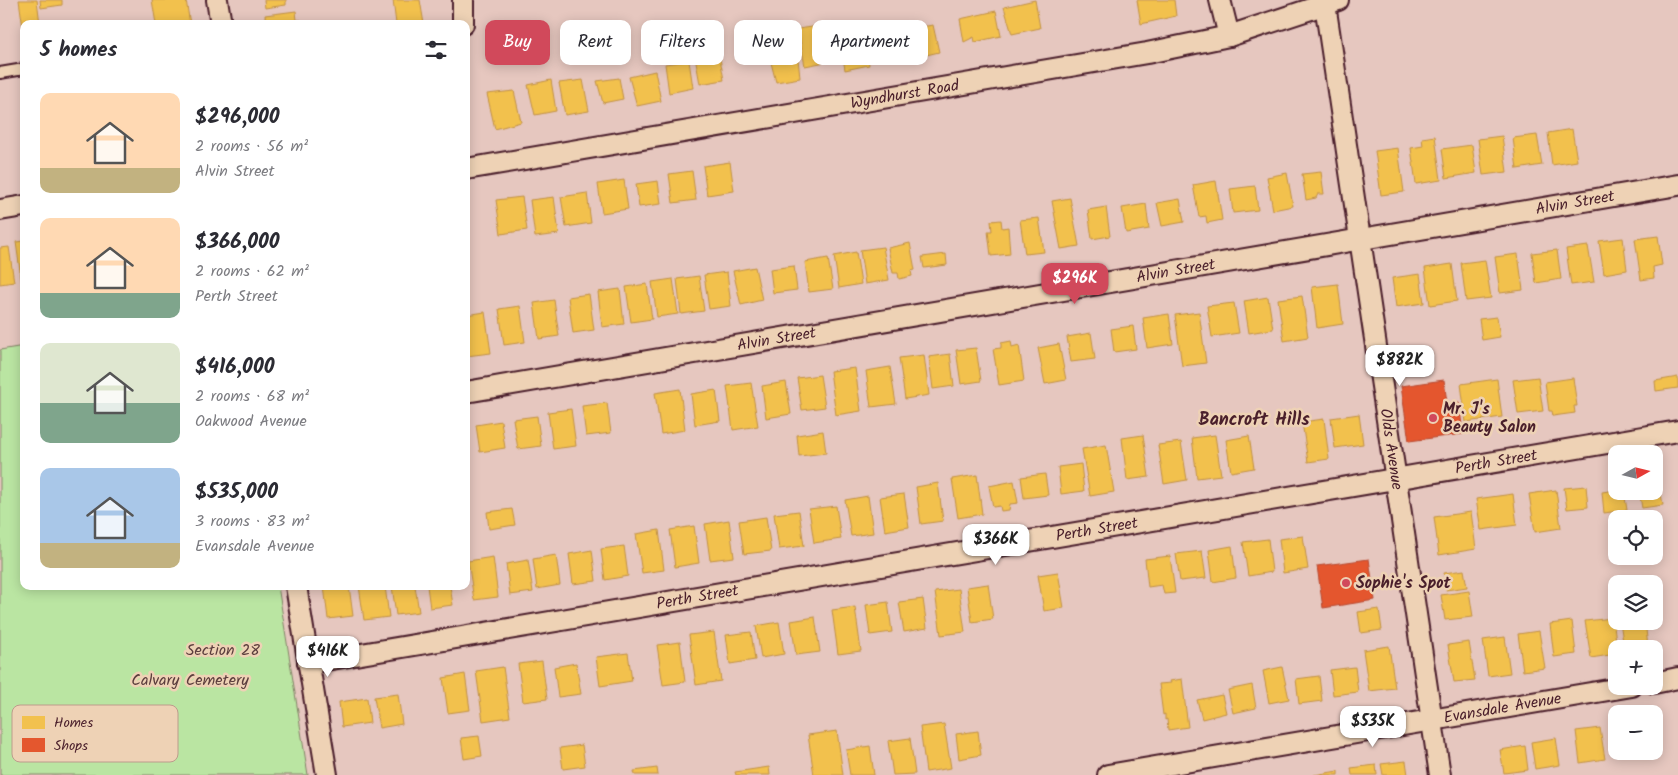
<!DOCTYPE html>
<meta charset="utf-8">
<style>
:root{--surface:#fff;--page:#f2f2f3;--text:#2b2b33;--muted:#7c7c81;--accent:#d1495b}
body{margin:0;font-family:Kalam,sans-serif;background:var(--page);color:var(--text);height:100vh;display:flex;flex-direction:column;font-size:19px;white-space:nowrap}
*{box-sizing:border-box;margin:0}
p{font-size:16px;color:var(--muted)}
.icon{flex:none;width:28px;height:28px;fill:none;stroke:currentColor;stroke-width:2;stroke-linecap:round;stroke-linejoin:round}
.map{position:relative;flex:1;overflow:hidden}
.sheet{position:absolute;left:20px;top:20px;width:450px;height:570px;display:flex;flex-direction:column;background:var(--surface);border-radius:10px;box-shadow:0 2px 12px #0003}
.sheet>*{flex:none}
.hud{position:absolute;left:485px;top:20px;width:475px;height:45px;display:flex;gap:10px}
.needle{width:32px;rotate:82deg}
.tools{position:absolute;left:1608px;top:445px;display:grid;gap:10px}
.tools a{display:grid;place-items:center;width:55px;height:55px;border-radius:10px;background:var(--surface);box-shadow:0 2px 12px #0003;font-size:25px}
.price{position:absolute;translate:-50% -42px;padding:0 11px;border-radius:10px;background:#fff;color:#222;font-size:16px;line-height:32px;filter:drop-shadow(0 1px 2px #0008)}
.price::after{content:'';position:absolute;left:50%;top:30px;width:15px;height:11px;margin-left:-8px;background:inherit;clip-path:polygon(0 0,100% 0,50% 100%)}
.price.on{background:var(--accent);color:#fff}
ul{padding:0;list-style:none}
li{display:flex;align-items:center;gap:15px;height:125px;padding:0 20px}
li span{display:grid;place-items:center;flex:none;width:140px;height:100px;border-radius:10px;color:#555}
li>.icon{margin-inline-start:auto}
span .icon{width:60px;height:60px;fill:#fffc;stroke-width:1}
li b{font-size:21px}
h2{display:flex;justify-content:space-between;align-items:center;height:60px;padding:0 20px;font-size:21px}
.pill{padding:0 18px;border-radius:10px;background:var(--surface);box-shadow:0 2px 12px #0003;font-size:18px;line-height:45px}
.pill.on{background:var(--accent);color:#fff}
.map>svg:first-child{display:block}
</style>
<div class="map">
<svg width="1678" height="775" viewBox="0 0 1678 775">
<rect width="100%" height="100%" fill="#e6c7bf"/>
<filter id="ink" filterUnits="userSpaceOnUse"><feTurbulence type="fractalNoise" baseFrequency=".02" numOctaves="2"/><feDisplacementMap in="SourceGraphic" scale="10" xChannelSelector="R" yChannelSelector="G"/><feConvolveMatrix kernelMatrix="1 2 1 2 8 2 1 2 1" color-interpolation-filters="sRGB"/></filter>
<g filter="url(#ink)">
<path fill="#bae5a2" stroke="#828266" d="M24 346V586H278L308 775H0V350Z"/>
<path fill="#f2c14e" stroke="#c09044" d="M19 0H37L40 24H24L23 28Z
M40 0H62V5L41 8Z
M152 0H186L190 24H156Z
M264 0H286V5L265 8Z
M393 0H420L424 24H396Z
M1035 0 1040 28 1012 34 1004 7Z
M1137 0H1174L1176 16 1141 24Z
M296 11 297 20H301V24H266L265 15Z
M996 11 1001 36 975 42 974 37 964 42 960 19Z
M826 25 831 61 805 66 798 29Z
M933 25 939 52 914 58 908 29Z
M897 30 901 52 877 56 872 33Z
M865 36 869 65 845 70 840 39Z
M797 49 800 78 776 82 769 55Z
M719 53 724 80 700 84 695 56Z
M689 61 693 88 669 93 665 64Z
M655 71 661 101 637 106 629 77Z
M619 78 623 99 603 103 597 81Z
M551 80 556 111 535 115 528 85Z
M583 80 589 111 565 115 559 83Z
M514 91 521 122 495 129 487 94Z
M1572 129 1577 161 1552 165 1548 133Z
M1537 135 1542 165 1517 169 1513 138Z
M1435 136 1441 180 1416 184 1411 148 1423 146 1422 138Z
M1502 136 1507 172 1483 175 1478 139Z
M1472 145 1476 173 1446 178 1442 149Z
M1398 148 1404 192 1381 195 1375 151Z
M730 162 734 191 707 195 703 166Z
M692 171 696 200 673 203 669 174Z
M1321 172 1324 194H1318L1316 198 1306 200 1302 174Z
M1287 173 1293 206 1273 210 1267 177Z
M624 180 628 209 602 213 598 184Z
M658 181 661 204 639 207 636 184Z
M1216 181 1222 220 1207 223 1206 216 1199 217 1193 185Z
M1255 186 1258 210 1233 213 1230 189Z
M587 193 591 223 566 227 561 197Z
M522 197 527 230 501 234 496 200Z
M554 197 559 234 535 237 530 200Z
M1070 198 1079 246 1061 249 1052 201Z
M1180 199 1184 222 1162 226 1157 203Z
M1146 204 1149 229 1126 233 1122 208Z
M1106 207 1110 236 1092 239 1088 210Z
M1039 218 1044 252 1025 254 1020 220Z
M1001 220 1002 228 1008 227 1010 254 991 256 988 231H992L991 221Z
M1658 236 1662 265 1653 267 1654 278 1641 280 1635 239Z
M1623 238 1627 270 1604 274 1599 241Z
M24 241V284L22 285 16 242Z
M910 243 915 270 911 271 912 276 899 279 898 273H893L888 248Z
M1588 246 1594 282 1571 285 1566 249Z
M9 247 14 282 0 284V248Z
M883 247 889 280 865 284 860 250Z
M1557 250 1561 279 1536 283 1532 253Z
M856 252 861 284 839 288 834 256Z
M946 254 947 265 924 268 922 257Z
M1518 254 1523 290 1500 293 1495 257Z
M828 258 833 289 809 292 805 262Z
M1485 260 1491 298 1466 301 1461 263Z
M1452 264 1457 301 1430 305 1425 268Z
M794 266 797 290 773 293 770 269Z
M755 267 762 300 741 305 733 271Z
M727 272 731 306 709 309 704 275Z
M1420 274 1424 303 1396 307 1392 278Z
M699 276 704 311 681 314 677 279Z
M673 279 678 314 657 317 652 282Z
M647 284 652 319 631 322 626 287Z
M1338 284 1343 324 1317 328 1312 287Z
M620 289 624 324 602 327 598 292Z
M589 294 594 330 573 333 568 297Z
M1302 296 1308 337 1284 341 1278 299Z
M1268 297 1273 329 1249 333 1244 301Z
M554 300 559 336 539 339 534 303Z
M1234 303 1239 333 1212 337 1207 306Z
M520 306 525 342 504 345 499 309Z
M485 312 491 353 466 356V315Z
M1199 312 1206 363 1182 366 1175 315Z
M1169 314 1173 344 1147 348 1143 318Z
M1497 317 1500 337 1482 340 1479 319Z
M1133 326 1136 349 1114 352 1111 329Z
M1091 333 1095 359 1071 362 1067 337Z
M1011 341 1012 347 1019 345 1024 381 999 385 993 349 1001 348V343Z
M1059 344 1066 380 1045 384 1038 348Z
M976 348 981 381 961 384 956 350Z
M950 354 954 386 933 389 929 357Z
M924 355 929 395 905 399 899 358Z
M890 367 896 404 871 407 866 371Z
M855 368 861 411 836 415 830 371Z
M820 375 825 407 802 410 797 378Z
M1538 377 1543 411 1518 414 1513 380Z
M1678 377V388L1656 391 1655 381Z
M1573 378 1577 406H1574L1575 413 1553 416 1552 411H1549L1545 382Z
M1497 379 1502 417 1466 422 1461 384Z
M786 382 791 414 766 418 762 386Z
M751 383 758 426 733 430 727 386Z
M680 389 685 430 661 434 655 393Z
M716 390 720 421 695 425 691 394Z
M607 403 611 433 586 436 582 406Z
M571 409 576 446 553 449 548 412Z
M1359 414 1363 444 1335 448 1331 418Z
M537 416 541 446 518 449 513 419Z
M1324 419 1329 459 1308 462 1302 422Z
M501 421 505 448 480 452 476 425Z
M823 431 826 453 799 456 797 435Z
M466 434 470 463 466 464Z
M1143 435 1149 477 1127 480 1122 438Z
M1215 435 1221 475 1197 478 1192 438Z
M1249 436 1254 468 1231 472 1226 440Z
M1181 442 1187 480 1164 484 1158 445Z
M1106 445 1114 492 1090 496 1082 449Z
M1081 464 1084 491 1061 494 1058 467Z
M1045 474 1048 495 1024 498 1021 477Z
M977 475 982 514 958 518 952 479Z
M1014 481 1018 503 1010 504 1009 510 1001 511 1000 506 993 507 989 486Z
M1659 482 1663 505 1642 508 1639 491H1654V483Z
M938 483 943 521 921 524 916 487Z
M1586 486 1588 507 1567 509 1564 488Z
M1556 490 1561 528 1535 532 1529 494Z
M1616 490V491H1624L1627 510 1604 513 1602 492Z
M904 494 909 527 885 531 880 497Z
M1513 494 1517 525 1481 530 1476 499Z
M868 496 873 533 851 536 845 500Z
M836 506 841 539 814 543 809 509Z
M512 509 515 525 489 529 487 512Z
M799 511 804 546 779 549 774 514Z
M1471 512 1476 549 1439 555 1434 517Z
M766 517 771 551 744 554 739 521Z
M729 520 734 557 710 560 705 524Z
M694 526 699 563 675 567 670 530Z
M659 530 664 570 642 573 636 534Z
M1303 536 1308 569 1283 573 1279 539Z
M1268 539 1272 572 1248 576 1243 542Z
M624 546 628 576 605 580 601 549Z
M1232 546 1236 578 1213 582 1209 550Z
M592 550 596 581 573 584 569 554Z
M1202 551 1206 578 1180 581 1176 554Z
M556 555 560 585 537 589 533 559Z
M1170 556 1175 593 1164 594 1162 585 1148 587 1145 559Z
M493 557 498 597 474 600 468 561Z
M528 560 533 592 510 595 506 564Z
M1464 570 1467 587 1446 590 1444 573Z
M1058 572 1064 608 1044 611 1038 575Z
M988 584 993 619 972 622 967 587Z
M324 586H349L353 616 328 619Z
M359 586H385L389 617 364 620Z
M392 586H415L419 612 396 615Z
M427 586H450L453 605 430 608Z
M959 589 965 632 941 635 935 592Z
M1469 591 1473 617 1445 620 1441 595Z
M923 599 927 628 904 632 899 602Z
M888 602 892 632 870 635 866 605Z
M855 607 861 651 838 654 832 610Z
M1379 609 1382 630 1361 633 1358 612Z
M815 617 820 652 796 655 791 621Z
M1613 618 1617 649 1616 654 1591 658 1585 621Z
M1572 621 1576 654 1554 657 1550 624Z
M1620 621H1645L1648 647 1624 649Z
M779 622 784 654 761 658 756 626Z
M1539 631 1545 668 1523 671 1518 634Z
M714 632 721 681 696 685 689 635Z
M751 632 755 660 730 664 726 635Z
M1505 637 1510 673 1488 676 1483 640Z
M680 642 685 682 663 685 657 645Z
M1469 642 1475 680 1454 682 1448 645Z
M1389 646 1395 688 1369 691 1363 650Z
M628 653 632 681 600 686 596 657Z
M542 661 547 699 523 702 518 664Z
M576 663 581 694 558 697 554 667Z
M503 667 510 717 483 721 476 671Z
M1282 667 1289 699 1269 703 1263 671Z
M1355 667 1358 692 1333 695 1330 670Z
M465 674 470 710 448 713 443 678Z
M1319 676 1322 701 1299 704 1296 679Z
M1182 679 1188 727 1168 730 1167 719 1165 720V714L1163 715 1159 684 1171 683 1170 681Z
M1252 685 1256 708 1233 713 1228 690Z
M398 694 402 724 379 728 374 697Z
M1222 695 1226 713 1202 719 1197 700Z
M367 698 370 723 342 727 339 702Z
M944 724 951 768 926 772 920 727Z
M1600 728 1605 759 1580 763 1576 731Z
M837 731 843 775H814L808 735Z
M978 731 981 755 959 759 956 734Z
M479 736 482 756 464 759 461 738Z
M910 738 915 774 893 775 888 741Z
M1556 738 1560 765 1535 769 1531 742Z
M582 745 585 766 563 769 560 748Z
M870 746 874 775H850L846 750Z
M1525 746 1528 770 1504 773 1500 750Z
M1406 761 1408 775H1383L1381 764Z
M1376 765 1377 775H1352L1351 768Z
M769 767 770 775H736L735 772Z
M657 768 658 775H635L634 771Z
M1338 771V775H1314Z"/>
<path fill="#e4572e" stroke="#b6462d" d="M1444 380 1447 403 1459 402 1463 434 1409 441 1401 386Z
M1369 559 1375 600 1323 608 1317 566Z"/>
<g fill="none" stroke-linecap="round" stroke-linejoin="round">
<g stroke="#4a1f2b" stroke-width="14">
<path id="lane" d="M0 73 24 69"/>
</g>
<g stroke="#4a1f2b" stroke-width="24">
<g id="street">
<path d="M217 0 221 24"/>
<path d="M463 0V24"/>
<path d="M1220 0 1229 36"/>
<path id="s1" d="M1325 4 1440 775"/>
<path id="s2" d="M466 169 1147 53 1229 36 1338 0"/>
<path d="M0 210 24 206"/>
<path id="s3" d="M466 392 1678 185"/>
<path d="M296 586 327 775"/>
<path id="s4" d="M308 663 1678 431"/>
<path d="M1654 683 1678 678"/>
<path id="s5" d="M1108 775 1632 686"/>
</g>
</g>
<use href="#lane" stroke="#eed2b5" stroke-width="10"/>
<use href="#street" stroke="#eed2b5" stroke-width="20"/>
</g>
</g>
<g fill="#d1495b" stroke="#eed2b5" stroke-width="2">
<circle cx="1433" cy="418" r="5"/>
<circle cx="1346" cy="583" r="5"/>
</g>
<g text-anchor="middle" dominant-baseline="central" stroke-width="5" stroke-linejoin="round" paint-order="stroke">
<g font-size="16" fill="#4a1f2b" stroke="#eed2b5">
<text stroke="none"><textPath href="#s2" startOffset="445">Wyndhurst Road</textPath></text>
<text stroke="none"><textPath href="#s3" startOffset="1125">Alvin Street</textPath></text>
<text stroke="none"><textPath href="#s3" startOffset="720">Alvin Street</textPath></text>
<text stroke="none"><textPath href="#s3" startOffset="315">Alvin Street</textPath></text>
<text stroke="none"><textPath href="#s1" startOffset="450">Olds Avenue</textPath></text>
<text stroke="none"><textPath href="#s4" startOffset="1205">Perth Street</textPath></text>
<text stroke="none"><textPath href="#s4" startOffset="800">Perth Street</textPath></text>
<text stroke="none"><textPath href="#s4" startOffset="395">Perth Street</textPath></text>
<text stroke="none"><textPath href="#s5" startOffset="400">Evansdale Avenue</textPath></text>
</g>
<g font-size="16" font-weight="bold" fill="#4a1f2b" stroke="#eed2b5" text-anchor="start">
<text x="1443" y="409">Mr. J's<tspan x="1443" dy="18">Beauty Salon</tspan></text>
<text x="1356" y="583">Sophie's Spot</text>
</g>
<g font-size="16" fill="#5b3d3d" stroke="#eed2b5">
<text x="223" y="650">Section 28</text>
<text x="190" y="680">Calvary Cemetery</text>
</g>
<g font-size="18" font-weight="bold" fill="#4a1f2b" stroke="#eed2b5">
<text x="1254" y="420">Bancroft Hills</text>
</g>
</g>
<rect x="12" y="705" width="166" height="57" rx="8" fill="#eed2b5" stroke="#bd9c8c" stroke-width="1"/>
<rect x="22" y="716" width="23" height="13" fill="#f2c14e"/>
<rect x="22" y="738" width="23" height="14" fill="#e4572e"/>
<g font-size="14" fill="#4a1f2b">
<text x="54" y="727">Homes</text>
<text x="54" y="750">Shops</text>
</g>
</svg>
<div class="tools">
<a><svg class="needle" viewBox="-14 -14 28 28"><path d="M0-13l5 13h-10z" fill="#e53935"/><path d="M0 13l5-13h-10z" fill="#7c7c81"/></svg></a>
<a><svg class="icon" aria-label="locate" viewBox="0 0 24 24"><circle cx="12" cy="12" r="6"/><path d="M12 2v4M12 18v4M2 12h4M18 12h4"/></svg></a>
<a><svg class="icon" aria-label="layers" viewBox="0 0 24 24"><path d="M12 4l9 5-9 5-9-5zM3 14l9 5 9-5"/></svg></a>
<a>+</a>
<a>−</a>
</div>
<b class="price on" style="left:1075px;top:305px">$296K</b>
<b class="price" style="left:1400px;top:387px">$882K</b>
<b class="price" style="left:996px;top:566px">$366K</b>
<b class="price" style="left:328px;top:678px">$416K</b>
<b class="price" style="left:1373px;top:748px">$535K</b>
<div class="hud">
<a class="pill on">Buy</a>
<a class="pill">Rent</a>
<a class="pill">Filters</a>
<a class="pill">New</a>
<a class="pill">Apartment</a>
</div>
<section class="sheet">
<h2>5 homes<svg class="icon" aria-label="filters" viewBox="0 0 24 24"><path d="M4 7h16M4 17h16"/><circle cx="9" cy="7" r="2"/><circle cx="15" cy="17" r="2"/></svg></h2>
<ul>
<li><span style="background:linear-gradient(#ffd9b3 75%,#c2b280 0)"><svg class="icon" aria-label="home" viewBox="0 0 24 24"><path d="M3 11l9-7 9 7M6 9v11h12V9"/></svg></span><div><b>$296,000</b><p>2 rooms · 56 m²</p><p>Alvin Street</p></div></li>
<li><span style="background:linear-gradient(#ffd9b3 75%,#7fa58c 0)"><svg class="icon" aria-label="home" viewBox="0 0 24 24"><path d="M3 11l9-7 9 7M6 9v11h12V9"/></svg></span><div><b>$366,000</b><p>2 rooms · 62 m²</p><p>Perth Street</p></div></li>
<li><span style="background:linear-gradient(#dfe7d0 60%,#7fa58c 0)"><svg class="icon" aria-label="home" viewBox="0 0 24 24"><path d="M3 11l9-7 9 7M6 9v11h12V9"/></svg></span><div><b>$416,000</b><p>2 rooms · 68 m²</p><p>Oakwood Avenue</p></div></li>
<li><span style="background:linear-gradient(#a9c7e8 75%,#c2b280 0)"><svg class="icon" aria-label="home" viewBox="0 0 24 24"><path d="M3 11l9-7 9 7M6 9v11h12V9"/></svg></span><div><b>$535,000</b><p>3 rooms · 83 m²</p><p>Evansdale Avenue</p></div></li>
</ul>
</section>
</div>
